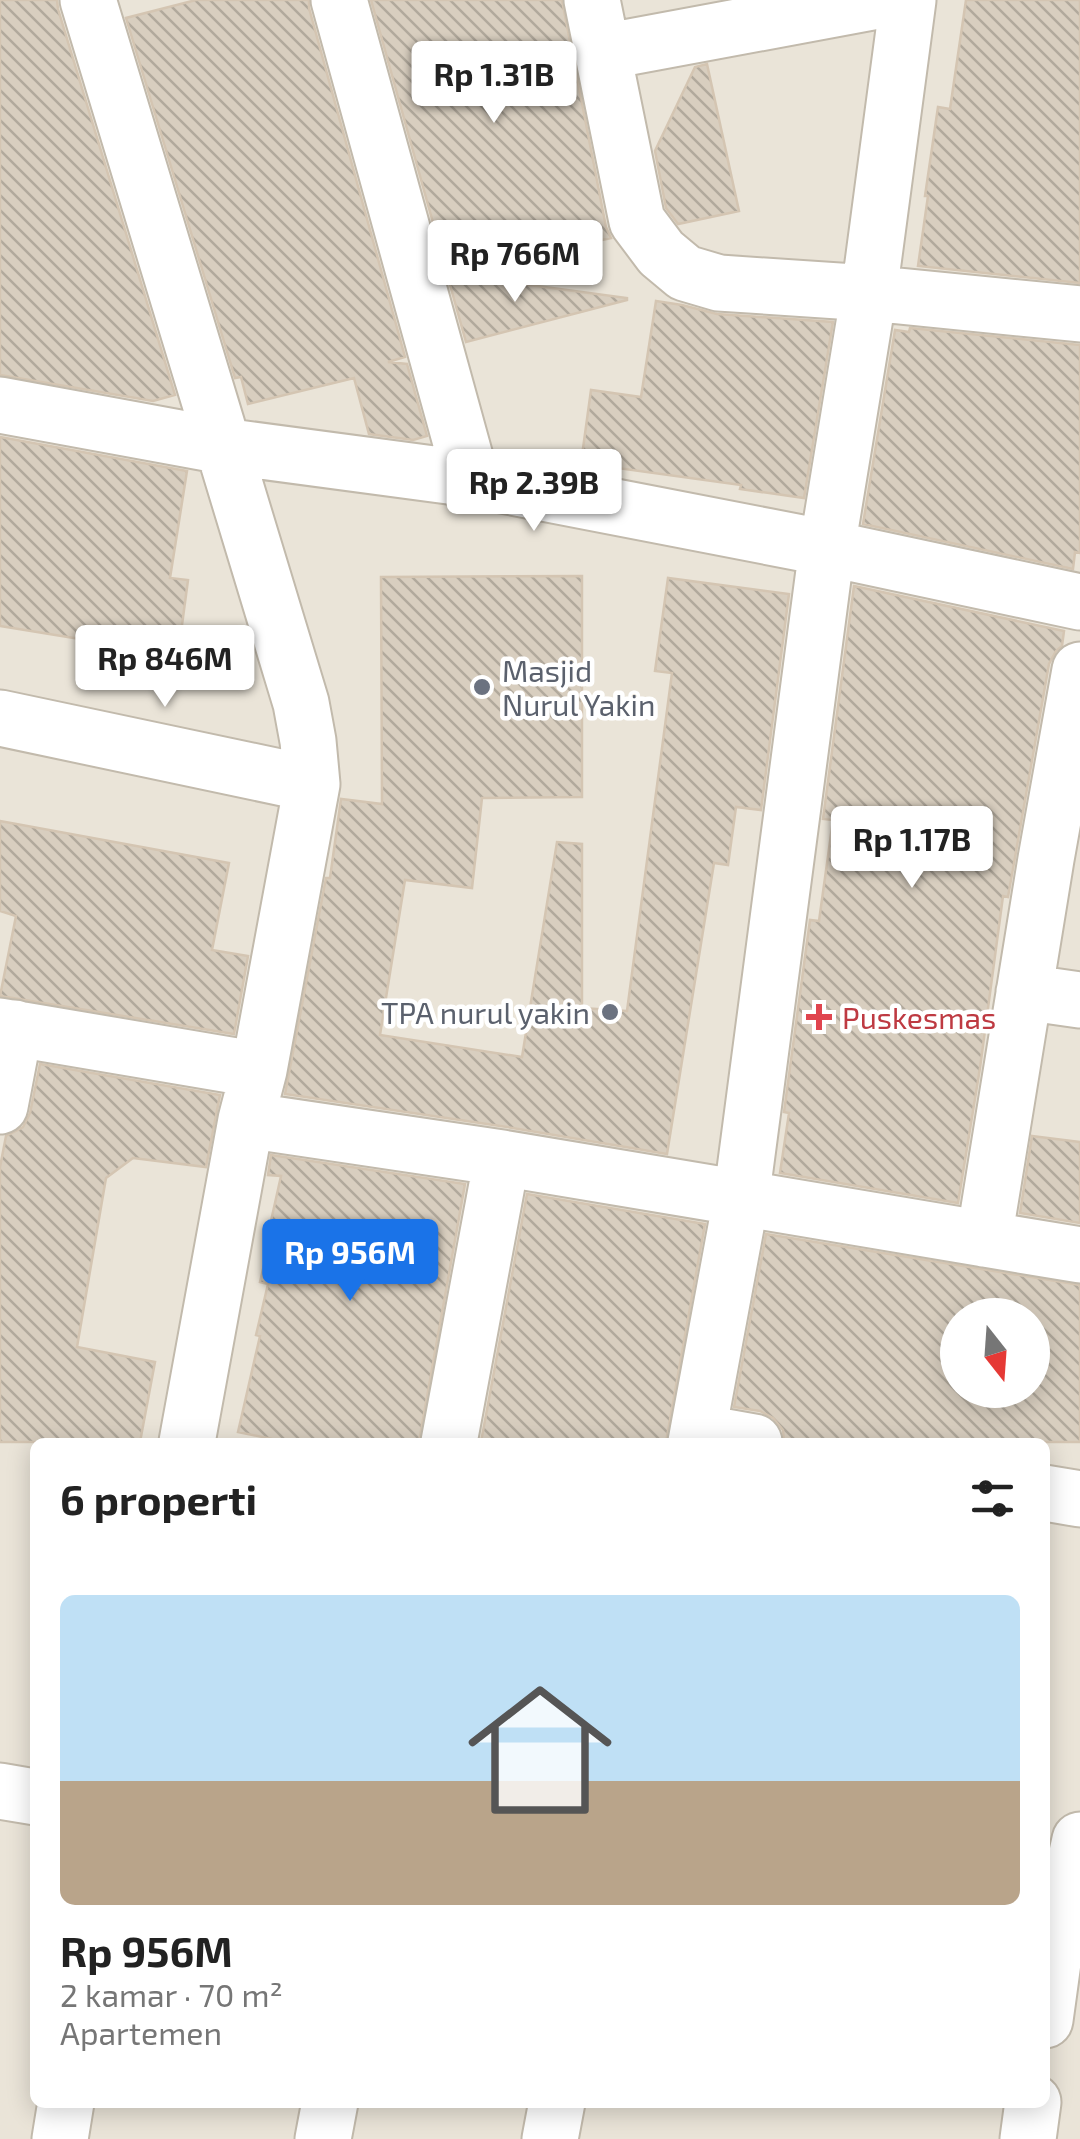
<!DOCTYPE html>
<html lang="id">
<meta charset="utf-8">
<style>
:root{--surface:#fff;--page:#f2f2f2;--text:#222;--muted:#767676;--accent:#1a73e8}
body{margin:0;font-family:"Exo 2",sans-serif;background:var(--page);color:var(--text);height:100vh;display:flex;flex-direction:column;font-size:38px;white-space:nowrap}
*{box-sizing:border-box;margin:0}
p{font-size:32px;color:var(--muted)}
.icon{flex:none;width:55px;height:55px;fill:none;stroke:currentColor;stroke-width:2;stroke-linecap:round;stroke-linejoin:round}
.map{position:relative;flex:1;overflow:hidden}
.sheet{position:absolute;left:30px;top:1438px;width:1020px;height:670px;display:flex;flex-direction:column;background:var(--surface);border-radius:15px;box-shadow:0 5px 25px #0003}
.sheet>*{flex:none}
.needle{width:65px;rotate:163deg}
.tools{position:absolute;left:940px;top:1298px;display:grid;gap:20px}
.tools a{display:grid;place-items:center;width:110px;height:110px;border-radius:50%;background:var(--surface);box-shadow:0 5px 25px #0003;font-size:50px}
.price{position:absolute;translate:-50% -85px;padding:0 22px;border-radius:10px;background:#fff;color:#222;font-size:32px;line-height:65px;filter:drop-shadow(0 2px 5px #0008)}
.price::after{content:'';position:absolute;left:50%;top:60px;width:30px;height:22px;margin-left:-15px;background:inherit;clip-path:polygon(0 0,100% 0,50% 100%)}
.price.on{background:var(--accent);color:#fff}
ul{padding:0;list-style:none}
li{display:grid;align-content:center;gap:20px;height:530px;padding:0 30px}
li span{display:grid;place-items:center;height:310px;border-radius:15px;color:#555}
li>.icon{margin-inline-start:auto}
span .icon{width:180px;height:180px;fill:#fffc;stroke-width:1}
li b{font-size:42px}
h2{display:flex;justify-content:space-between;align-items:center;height:120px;padding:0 30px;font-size:42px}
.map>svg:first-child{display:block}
</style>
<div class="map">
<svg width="1080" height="2139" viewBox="0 0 1080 2139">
<defs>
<pattern id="building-back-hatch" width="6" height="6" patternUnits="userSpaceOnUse" patternTransform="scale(2.5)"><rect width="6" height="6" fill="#d8cebf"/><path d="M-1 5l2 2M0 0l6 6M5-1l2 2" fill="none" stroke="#b1a99c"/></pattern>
</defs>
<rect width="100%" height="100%" fill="#f6f2ea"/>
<path fill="#eae4d8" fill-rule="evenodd" d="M0 0H1080V2139H0ZM958 1315H1032V1390H958ZM35 1442H1045V2102H35Z"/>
<path fill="url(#building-back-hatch)" stroke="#d4c5b2" stroke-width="2.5" fill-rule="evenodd" d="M0 0H57L58 9 175 395 153 401 0 375Z
M196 0H309V8L405 357 388 362 407 364 427 436 413 440 369 434 354 378 248 404 241 377 235 378 126 18Z
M371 0H562L606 227 611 238 447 273Z
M966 0H1080V283L918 266 928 196H925L938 107 950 109Z
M707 64 739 211 678 224 666 208 655 151 695 67Z
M447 274 627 298V300L466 342Z
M656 301 682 305 717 314 833 322 804 498 740 489 741 485 581 463 591 390 641 397Z
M910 328 1080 345V553L1075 552 1073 569 863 524 895 330 909 332Z
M0 437 187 471 170 578 188 580 178 655 0 626Z
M582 576V797L482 798 472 888 405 880 380 1035 522 1057 557 842 582 844V1008L627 1011 672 673 655 671 668 578 789 594 761 810 736 807 728 865 714 863 667 1154 507 1127 285 1094 326 878H330L341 799 382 804 381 577Z
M854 586 1064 631 1062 646 1056 651 1049 664 1008 897 1003 896 980 1068 958 1203 780 1173 789 1113 784 1112 810 920 819 921 833 820 823 819Z
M0 821 229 863 212 950 248 956 234 1034 0 996 16 916 0 911Z
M40 1064 220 1095 206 1167 133 1158 106 1178 77 1347 155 1362 140 1442H0V1167L6 1136 23 1127 30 1113Z
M1032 1136 1080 1142V1223L1020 1213Z
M271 1155 465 1184 419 1442H286L238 1432 260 1336 256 1335 268 1284 260 1282 272 1231 269 1230 281 1176 268 1175Z
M527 1194 705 1224 666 1442H481Z
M766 1234 1080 1285V1442H784L783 1430 773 1418 760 1411 734 1407ZM958 1315H1032V1390H958Z"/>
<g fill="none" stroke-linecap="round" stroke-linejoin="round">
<g stroke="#c2baac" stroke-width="59">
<path id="minor" d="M88 0 301 703 308 741 312 784 259 1070 246 1120 187 1442
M339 0 471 479
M592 0 637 221 661 253 685 273 719 283 869 293 1080 314
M603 52 883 0
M0 405 223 446 471 479 827 548 1080 602
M0 718 312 784
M1024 992 1080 1000
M0 1026 259 1070
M0 1106 15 1028
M246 1120 502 1158 1080 1255
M984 1239 1046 859 1080 670
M698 1432 754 1442
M449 1442 502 1158
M696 1442 741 1200 827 548 869 293 908 0
M1045 1493 1080 1499
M0 1791 35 1797
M1045 2020 1053 1962 1080 1840
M60 2139 66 2102
M323 2139 330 2102
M550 2139 557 2102
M1028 2139 1033 2102"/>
</g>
<use href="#minor" stroke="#fff" stroke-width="55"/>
</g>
<g fill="#6b7280" stroke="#fff" stroke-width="4">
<circle cx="482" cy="687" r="10"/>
<circle cx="610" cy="1012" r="10"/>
</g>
<path fill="#e0444e" stroke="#fff" stroke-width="4" d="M814 1002h10v10h10v10h-10v10h-10v-10h-10v-10h10z"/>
<g text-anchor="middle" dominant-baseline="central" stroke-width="9" stroke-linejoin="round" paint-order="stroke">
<g font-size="30" fill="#5b616d" stroke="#fff" text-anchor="start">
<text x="502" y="670">Masjid<tspan x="502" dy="34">Nurul Yakin</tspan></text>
<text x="590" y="1012" text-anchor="end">TPA nurul yakin</text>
</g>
<g font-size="30" fill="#be3a42" stroke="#fff" text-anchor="start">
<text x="842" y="1017">Puskesmas</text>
</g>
</g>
</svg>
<div class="tools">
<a><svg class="needle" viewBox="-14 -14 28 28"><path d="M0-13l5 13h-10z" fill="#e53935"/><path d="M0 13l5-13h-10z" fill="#767676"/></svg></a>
</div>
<b class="price" style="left:494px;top:126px">Rp 1.31B</b>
<b class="price" style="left:515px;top:305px">Rp 766M</b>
<b class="price" style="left:534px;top:534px">Rp 2.39B</b>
<b class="price" style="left:165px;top:710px">Rp 846M</b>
<b class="price" style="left:912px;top:891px">Rp 1.17B</b>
<b class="price on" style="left:350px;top:1304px">Rp 956M</b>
<section class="sheet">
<h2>6 properti<svg class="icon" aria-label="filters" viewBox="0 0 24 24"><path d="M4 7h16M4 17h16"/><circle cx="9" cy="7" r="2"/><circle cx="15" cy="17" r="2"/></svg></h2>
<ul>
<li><span style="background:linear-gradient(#bfe0f5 60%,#b9a48a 0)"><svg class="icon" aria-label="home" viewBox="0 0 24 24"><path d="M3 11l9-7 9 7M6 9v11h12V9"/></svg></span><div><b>Rp 956M</b><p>2 kamar · 70 m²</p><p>Apartemen</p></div></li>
</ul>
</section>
</div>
